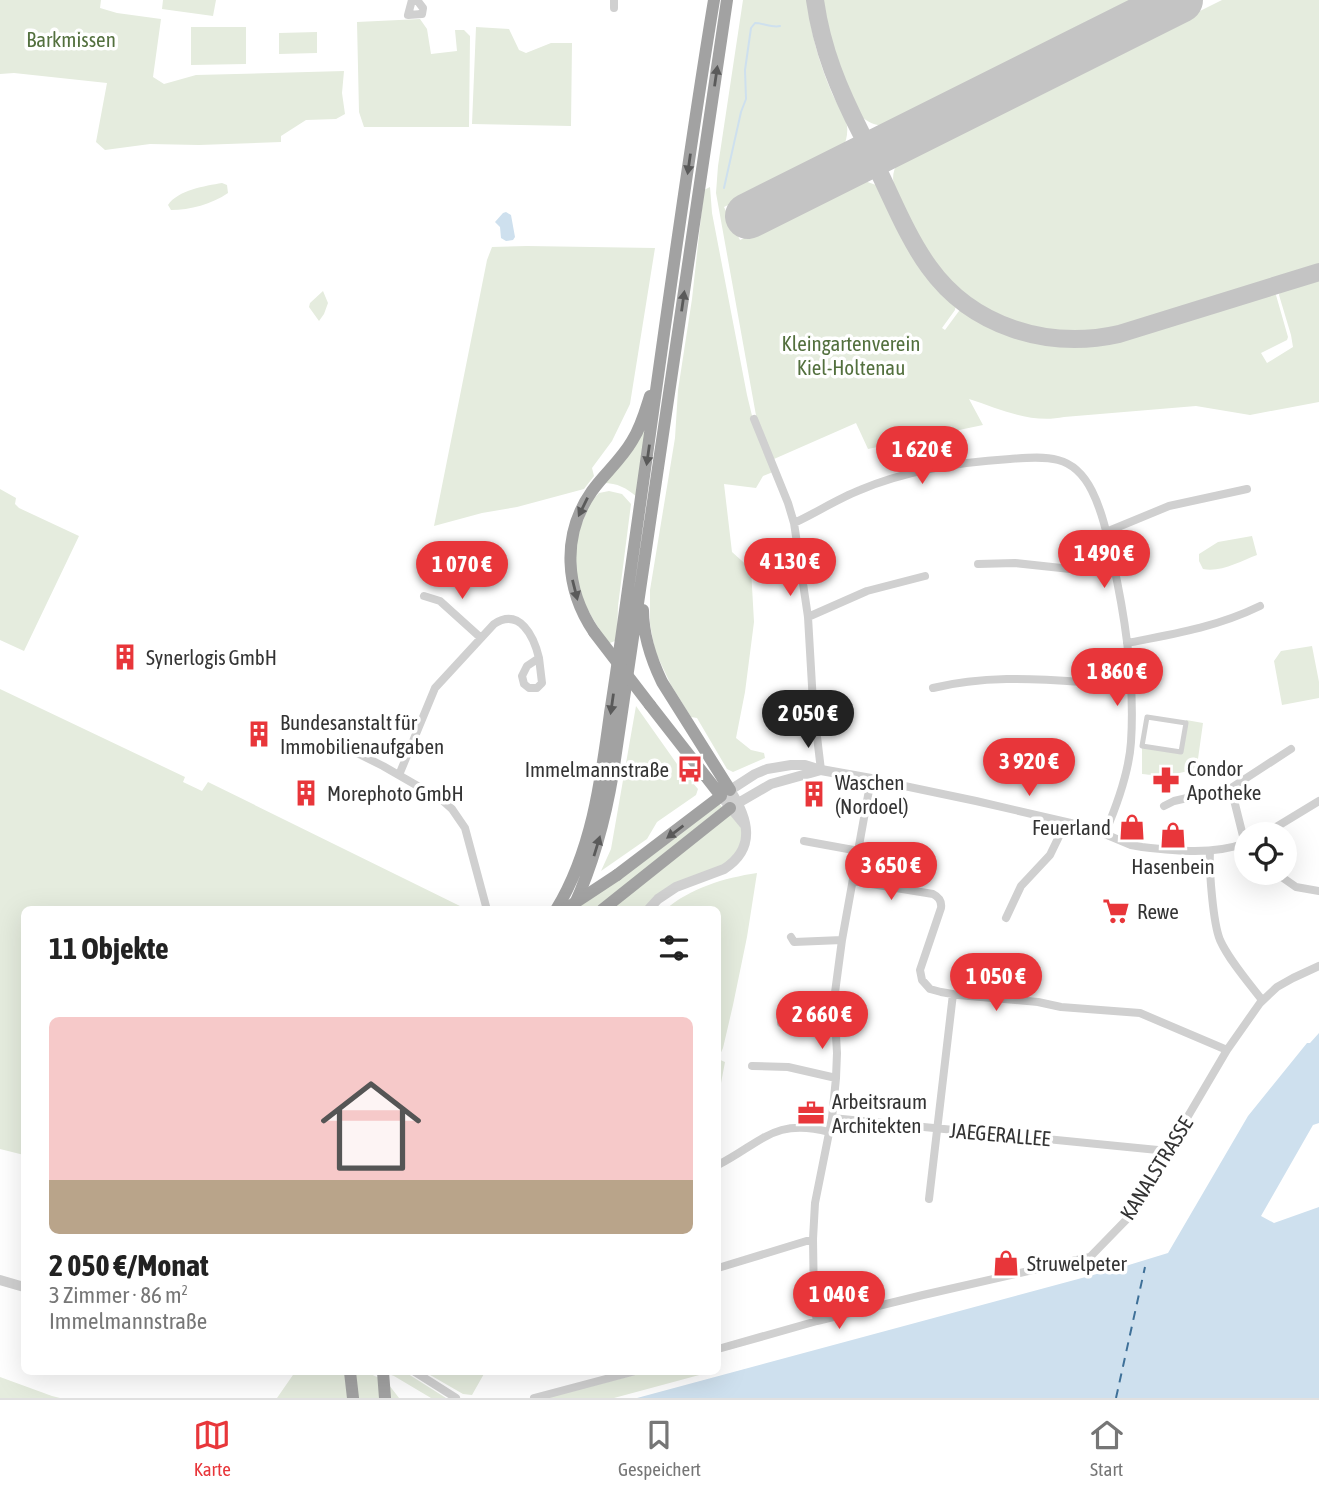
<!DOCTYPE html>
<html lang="de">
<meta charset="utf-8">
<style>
:root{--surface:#fff;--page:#f6f6f6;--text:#222;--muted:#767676;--line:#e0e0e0;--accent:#e8363a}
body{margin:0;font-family:"Asap Condensed",sans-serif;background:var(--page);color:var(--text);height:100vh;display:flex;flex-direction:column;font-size:26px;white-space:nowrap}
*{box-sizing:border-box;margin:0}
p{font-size:23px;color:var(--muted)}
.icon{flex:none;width:38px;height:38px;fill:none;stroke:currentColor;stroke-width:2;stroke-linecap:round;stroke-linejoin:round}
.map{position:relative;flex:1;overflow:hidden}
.side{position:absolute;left:21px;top:906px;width:700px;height:469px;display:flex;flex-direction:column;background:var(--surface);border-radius:10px;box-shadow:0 7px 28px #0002}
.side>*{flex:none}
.buttons{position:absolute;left:1234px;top:822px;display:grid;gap:14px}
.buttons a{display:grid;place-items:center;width:63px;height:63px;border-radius:50%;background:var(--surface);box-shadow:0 7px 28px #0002;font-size:35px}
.price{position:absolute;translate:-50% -60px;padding:0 16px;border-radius:24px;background:var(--accent);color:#fff;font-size:23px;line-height:46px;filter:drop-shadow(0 2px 4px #0008)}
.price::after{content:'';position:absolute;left:50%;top:42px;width:21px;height:16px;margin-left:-10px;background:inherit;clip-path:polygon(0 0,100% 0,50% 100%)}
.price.selected{background:#222;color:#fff}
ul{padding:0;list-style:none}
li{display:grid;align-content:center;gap:14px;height:371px;padding:0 28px}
li span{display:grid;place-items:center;height:217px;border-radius:10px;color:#555}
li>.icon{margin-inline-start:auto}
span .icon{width:126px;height:126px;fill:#fffc;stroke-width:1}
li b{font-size:30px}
h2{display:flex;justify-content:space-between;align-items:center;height:84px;padding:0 28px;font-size:30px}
.dock{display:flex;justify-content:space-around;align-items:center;height:98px;border-top:2px solid var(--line);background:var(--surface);font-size:19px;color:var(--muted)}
.dock a{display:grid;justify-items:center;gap:4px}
.dock .selected{color:var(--accent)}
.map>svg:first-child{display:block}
</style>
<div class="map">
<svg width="1319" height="1398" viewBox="0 0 1319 1398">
<rect width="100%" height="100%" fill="#fff"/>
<path fill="#e5ecde" d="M0 0H101L100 8 117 13 161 19 153 77 164 84 196 75 344 71 342 93 345 114 336 119 306 120 281 136V142L199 145 150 144 105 150 96 142 107 83 14 73 0 74Z
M163 0H216L213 16 162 9Z
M743 0H808C810 32 819 62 831 91 836 103 845 114 847 126 848 134 846 141 843 148L724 207 740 240 862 180 876 185 881 190 916 258 936 285 956 304 955 310 942 328 945 330 959 311 962 309C976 318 990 328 1005 333 1069 357 1117 341 1179 322 1210 313 1241 303 1272 293L1276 295 1288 337 1287 340 1261 353 1267 363 1293 347 1291 335 1279 295 1280 291 1319 279V402L1250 415 1196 406 1064 417C1031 424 1000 409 969 399L983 425 868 449 856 423 774 459 757 421 716 193 718 166Z
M823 0H1140L888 126C878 126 871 124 863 118 857 112 854 102 850 94 837 64 826 33 823 0Z
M1222 0H1319V265L1111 329C1048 339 993 326 948 279 930 262 919 238 908 216 899 198 885 180 899 161Z
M420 19 427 29 431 54 457 51 455 30H464L470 36 469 127H364L359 112 357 22Z
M191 27H246V64L191 65Z
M476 27 509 29 519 50 526 53 551 43H572L571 126 472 124Z
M317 32V53L279 54V33Z
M222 183 227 185 228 193C212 204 190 210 171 210L168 205C178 190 205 186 222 183Z
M710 187 712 213 747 395 754 424 773 472 763 476 756 488 724 484 732 552 751 569 754 622 745 692 736 738 751 750 764 753 765 758 733 772 727 769 697 718 691 717 671 685 655 651 650 624V590L675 438 678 390 692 299 704 190Z
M527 246 655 248 630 404 612 441 592 468 594 476 584 489 517 507 482 513 434 526 487 260 492 247Z
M323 291 328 303 324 314 319 321 309 307 310 303Z
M646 422 637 497C626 488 618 483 603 483Z
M0 489 16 498 15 504 19 508 79 536 24 651 0 640Z
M609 491 622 494 631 504 618 606 617 636 615 641 610 643 606 641 578 593 575 541 590 503 599 493Z
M1252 536 1257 555C1241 561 1220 573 1203 569L1199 561V554L1218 542Z
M1312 646 1319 682V698L1282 705 1274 661 1281 651Z
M0 689 185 777 183 782 202 791 208 782 462 907 460 910H24V1155L0 1149Z
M636 706 677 764 698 789 696 795 657 822 647 839 601 871 611 849Z
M1186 720 1203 723 1197 766C1187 775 1156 776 1142 774V746L1181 752Z
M719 803 722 807 594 910H575Z
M730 808 744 824 737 858 695 879 648 910H602Z
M757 873 747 937 733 1005 723 1048 718 1059 725 1062 718 1099V910H665C690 888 724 878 757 873Z
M295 1372H366L386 1381 399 1398H277Z
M383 1372H405L446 1398H431L394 1376Z
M425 1372H485L472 1395 463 1394Z
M646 1372H702L703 1374 614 1398H546Z
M0 1377 52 1396 60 1398H0Z"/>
<path fill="#cee0ee" d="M506 212 511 215 515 237 513 240 506 241 501 238 500 227 495 222 503 213Z
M1319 1033V1123L1313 1125 1261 1216 1274 1223 1319 1207V1398H637L1119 1268 1168 1253 1248 1116 1307 1043H1310Z"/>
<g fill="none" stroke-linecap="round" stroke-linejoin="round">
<path stroke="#cee0ee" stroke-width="2" d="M724 188 741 112 746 99 745 70 751 28 755 23C763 23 772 28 780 26"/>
<path stroke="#3e7098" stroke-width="2" stroke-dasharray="9 7" stroke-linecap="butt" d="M1116 1398 1145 1267"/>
<path stroke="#c4c4c4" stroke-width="18" d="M815 0C822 50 839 90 862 135 872 148 888 142 902 137
M915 133C901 142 877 152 879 172 894 203 908 238 929 267 972 327 1048 350 1119 334L1319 272"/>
<path stroke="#c4c4c4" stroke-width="46" d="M748 216 1180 0"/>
<path stroke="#d0d0d0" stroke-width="5" d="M1147 717 1186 723 1181 752 1142 746Z"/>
<path stroke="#d0d0d0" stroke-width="8" d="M412 0 408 15 422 14 423 8 417 0
M614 8V0
M754 419 788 503 794 523 808 617 813 703 821 770
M794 523C816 513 837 499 860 490 907 470 960 462 1010 459 1025 458 1043 456 1058 460 1074 464 1085 477 1092 491 1103 513 1108 539 1113 562 1126 621 1135 681 1131 742 1129 773 1117 805 1105 833
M1106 532 1169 506 1247 489
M978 564 1015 563 1089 571 1115 572
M424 596 440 601 481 638
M808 617 867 591 925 576
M1127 643C1174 634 1217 627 1260 606
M933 688C981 676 1032 678 1082 682 1098 683 1115 687 1131 687
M336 747 349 749 383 766 442 800 452 809 465 828 487 910
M399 775 435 688 494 624C520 607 534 637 539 658L527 666 522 676 524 684 529 688H537L542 683 539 658
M1231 788 1245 844
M1164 806 1174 801 1231 788 1291 749
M1263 835 1319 801
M804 841 859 851
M1210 851C1209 870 1213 923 1220 940 1229 960 1248 982 1262 1000
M1276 873 1296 887 1319 891
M853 881 933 894C939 897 942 901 941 908L920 970 922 980 930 989 941 992 958 995 1038 1002 1061 1007 1140 1013 1227 1050
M1006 918 1021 886 1050 855 1066 822
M791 937 794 942 842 940
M781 1023 835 1022
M752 1066 788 1067 836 1078
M832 1118 1168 1151
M718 1165C761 1143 775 1117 829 1132
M929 1199 953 994
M718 1268 813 1239
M817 1321 814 1305 813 1239 815 1203 832 1118 836 1078 837 1053 834 1000 842 940 871 779 976 801 1088 827 1131 845 1142 847C1177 851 1213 855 1246 843
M718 1349 817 1321 923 1295 1090 1257 1128 1218 1227 1050 1260 1003 1277 987 1293 978 1319 966
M415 1372 456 1398
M534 1398 632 1372"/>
<path stroke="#d0d0d0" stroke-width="10" d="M733 806 771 784 821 770
M744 824 721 796 755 774 767 769 791 765H805L821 770 871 779
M648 910 658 899 676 887 724 869C757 848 748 818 730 790
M0 1280 24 1287"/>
<path stroke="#a2a2a2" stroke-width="12" d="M643 610C643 636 651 659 662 682L730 790
M594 632C565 589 561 535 592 491 604 474 621 460 632 441 641 427 645 412 650 396
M617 875 721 796 650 705
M574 906C594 862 605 821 613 773L727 0
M556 910C592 851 601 780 610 713 617 669 623 625 629 582 657 388 682 193 714 0
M602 910 730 808
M350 1372 353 1398
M383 1372 385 1398"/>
<path stroke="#a2a2a2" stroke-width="12" d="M594 632 650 705
M564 910 617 875"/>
</g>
<defs><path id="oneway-solid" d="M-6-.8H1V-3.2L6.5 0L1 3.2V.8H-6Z" transform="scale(1.75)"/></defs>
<g fill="#5a5a5a">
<use href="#oneway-solid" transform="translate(716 76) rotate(-82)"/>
<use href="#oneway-solid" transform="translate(689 164) rotate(98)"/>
<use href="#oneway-solid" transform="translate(683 301) rotate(-82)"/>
<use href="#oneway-solid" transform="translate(648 455) rotate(98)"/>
<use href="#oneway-solid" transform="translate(583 507) rotate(116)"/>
<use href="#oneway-solid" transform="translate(575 590) rotate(76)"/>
<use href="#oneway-solid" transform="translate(612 704) rotate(98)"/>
<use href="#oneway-solid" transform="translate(675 832) rotate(143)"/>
<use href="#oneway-solid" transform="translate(597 846) rotate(-73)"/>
</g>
<defs>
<g id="building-bare" transform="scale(2.1)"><path d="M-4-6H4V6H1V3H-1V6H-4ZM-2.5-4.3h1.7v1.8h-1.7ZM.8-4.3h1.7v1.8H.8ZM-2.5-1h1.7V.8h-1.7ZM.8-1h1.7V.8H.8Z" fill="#e8363a" stroke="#fff" stroke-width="2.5" paint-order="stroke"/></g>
<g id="bus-bare" transform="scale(2.1)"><path d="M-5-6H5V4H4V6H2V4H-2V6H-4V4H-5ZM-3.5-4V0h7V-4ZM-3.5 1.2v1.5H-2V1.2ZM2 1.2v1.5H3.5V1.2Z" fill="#e8363a" stroke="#fff" stroke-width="2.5" paint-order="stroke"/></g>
<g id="pharmacy-bare" transform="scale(2.1)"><path d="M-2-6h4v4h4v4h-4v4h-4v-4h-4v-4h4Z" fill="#e8363a" stroke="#fff" stroke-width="2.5" paint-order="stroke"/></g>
<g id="shop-bare" transform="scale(2.1)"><path d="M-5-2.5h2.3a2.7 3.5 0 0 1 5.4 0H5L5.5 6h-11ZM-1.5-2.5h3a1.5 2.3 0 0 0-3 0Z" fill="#e8363a" stroke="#fff" stroke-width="2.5" paint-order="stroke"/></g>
<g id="supermarket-bare" transform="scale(2.1)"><path d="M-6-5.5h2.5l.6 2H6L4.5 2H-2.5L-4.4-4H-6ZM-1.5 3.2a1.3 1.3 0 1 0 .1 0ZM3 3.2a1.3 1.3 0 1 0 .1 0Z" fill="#e8363a" stroke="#fff" stroke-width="2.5" paint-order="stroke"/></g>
<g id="office-bare" transform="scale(2.1)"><path d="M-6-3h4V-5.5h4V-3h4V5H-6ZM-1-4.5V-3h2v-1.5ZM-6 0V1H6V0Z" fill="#e8363a" stroke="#fff" stroke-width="2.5" paint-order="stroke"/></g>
</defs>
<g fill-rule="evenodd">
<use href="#building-bare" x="125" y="657"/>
<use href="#building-bare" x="259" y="734"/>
<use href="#bus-bare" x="690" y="769"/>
<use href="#pharmacy-bare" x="1166" y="780"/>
<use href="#building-bare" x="306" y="793"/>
<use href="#building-bare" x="814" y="794"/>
<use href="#shop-bare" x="1132" y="827"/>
<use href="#shop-bare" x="1173" y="835"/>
<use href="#supermarket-bare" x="1116" y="911"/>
<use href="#office-bare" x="811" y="1113"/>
<use href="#shop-bare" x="1006" y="1263"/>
</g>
<g text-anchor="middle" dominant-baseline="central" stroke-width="7" stroke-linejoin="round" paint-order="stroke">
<g font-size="21" fill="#53703e" stroke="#fff">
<text x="71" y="39">Barkmissen</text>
<text x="851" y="343">Kleingartenverein<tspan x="851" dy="24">Kiel-Holtenau</tspan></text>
</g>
<g font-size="21" fill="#333" stroke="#fff" text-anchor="start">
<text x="146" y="657">Synerlogis GmbH</text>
<text x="280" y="722">Bundesanstalt für<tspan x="280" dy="24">Immobilienaufgaben</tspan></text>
<text x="1187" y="768">Condor<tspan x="1187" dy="24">Apotheke</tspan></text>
<text x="669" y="769" text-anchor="end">Immelmannstraße</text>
<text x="835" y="782">Waschen<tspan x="835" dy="24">(Nordoel)</tspan></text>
<text x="327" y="793">Morephoto GmbH</text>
<text x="1111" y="827" text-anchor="end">Feuerland</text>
<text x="1173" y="866" text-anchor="middle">Hasenbein</text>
<text x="1137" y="911">Rewe</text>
<text x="832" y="1101">Arbeitsraum<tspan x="832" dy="24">Architekten</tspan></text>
<text x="1027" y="1263">Struwelpeter</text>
</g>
<g font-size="21" fill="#333" stroke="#fff">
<text transform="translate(1000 1134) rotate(5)">JAEGERALLEE</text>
<text transform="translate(1156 1168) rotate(-58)">KANALSTRASSE</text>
</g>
</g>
</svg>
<div class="buttons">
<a><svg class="icon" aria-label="locate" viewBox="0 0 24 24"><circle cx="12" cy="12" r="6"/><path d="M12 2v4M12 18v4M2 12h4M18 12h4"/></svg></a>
</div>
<b class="price" style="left:922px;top:486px">1 620 €</b>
<b class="price" style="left:1104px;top:590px">1 490 €</b>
<b class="price" style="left:790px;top:598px">4 130 €</b>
<b class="price" style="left:462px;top:601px">1 070 €</b>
<b class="price" style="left:1117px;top:708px">1 860 €</b>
<b class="price selected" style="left:808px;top:750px">2 050 €</b>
<b class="price" style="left:1029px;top:798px">3 920 €</b>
<b class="price" style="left:891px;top:902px">3 650 €</b>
<b class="price" style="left:996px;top:1013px">1 050 €</b>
<b class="price" style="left:822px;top:1051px">2 660 €</b>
<b class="price" style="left:839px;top:1331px">1 040 €</b>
<section class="side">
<h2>11 Objekte<svg class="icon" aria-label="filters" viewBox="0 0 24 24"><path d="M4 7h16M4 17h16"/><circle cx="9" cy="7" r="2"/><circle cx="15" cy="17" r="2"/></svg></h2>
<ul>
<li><span style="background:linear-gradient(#f6c9c9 75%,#b9a48a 0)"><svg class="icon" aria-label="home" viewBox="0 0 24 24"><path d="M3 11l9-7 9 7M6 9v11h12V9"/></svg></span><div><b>2 050 €/Monat</b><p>3 Zimmer · 86 m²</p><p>Immelmannstraße</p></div></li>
</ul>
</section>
</div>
<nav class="dock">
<a class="selected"><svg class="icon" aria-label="map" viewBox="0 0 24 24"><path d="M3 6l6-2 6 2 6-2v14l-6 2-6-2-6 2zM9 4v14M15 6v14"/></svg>Karte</a>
<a><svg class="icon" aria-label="saved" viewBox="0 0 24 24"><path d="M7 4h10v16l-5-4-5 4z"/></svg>Gespeichert</a>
<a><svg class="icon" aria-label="home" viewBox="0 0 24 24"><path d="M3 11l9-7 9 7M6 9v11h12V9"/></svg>Start</a>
</nav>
